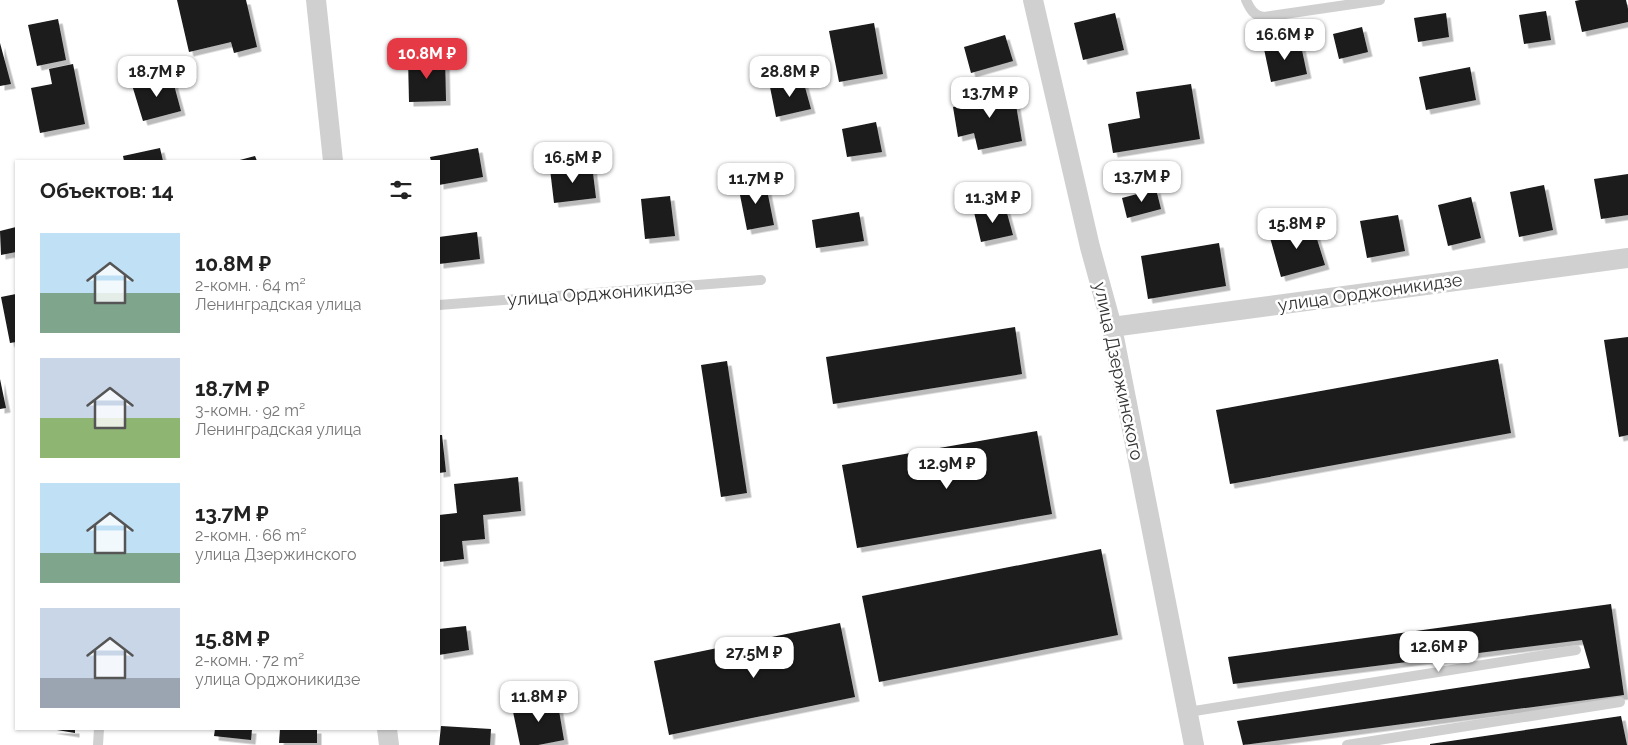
<!DOCTYPE html>
<html lang="ru">
<meta charset="utf-8">
<style>
:root{--surface:#fff;--page:#f6f6f6;--text:#222;--muted:#767676;--accent:#e63946}
body{margin:0;font-family:Raleway,sans-serif;background:var(--page);color:var(--text);height:100vh;display:flex;flex-direction:column;font-size:19px;white-space:nowrap}
*{box-sizing:border-box;margin:0}
p{font-size:16px;color:var(--muted)}
.icon{flex:none;width:28px;height:28px;fill:none;stroke:currentColor;stroke-width:2;stroke-linecap:round;stroke-linejoin:round}
.map{position:relative;flex:1;overflow:hidden}
.panel{position:absolute;left:15px;top:160px;width:425px;height:570px;display:flex;flex-direction:column;background:var(--surface);border-radius:0px;box-shadow:0 1px 4px #0004}
.panel>*{flex:none}
.price{position:absolute;translate:-50% -42px;padding:0 11px;border-radius:10px;background:#fff;color:#222;font-size:16px;line-height:32px;filter:drop-shadow(0 1px 2px #0008)}
.price::after{content:'';position:absolute;left:50%;top:30px;width:15px;height:11px;margin-left:-8px;background:inherit;clip-path:polygon(0 0,100% 0,50% 100%)}
.price.active{background:var(--accent);color:#fff}
ul{padding:0;list-style:none}
li{display:flex;align-items:center;gap:15px;height:125px;padding:0 25px}
li span{display:grid;place-items:center;flex:none;width:140px;height:100px;border-radius:0px;color:#555}
li>.icon{margin-inline-start:auto}
span .icon{width:60px;height:60px;fill:#fffc;stroke-width:1}
li b{font-size:21px}
h2{display:flex;justify-content:space-between;align-items:center;height:60px;padding:0 25px;font-size:21px}
.map>svg:first-child{display:block}
</style>
<div class="map">
<svg width="1628" height="745" viewBox="0 0 1628 745">
<defs>
<filter id="shadow"><feDropShadow dx="4.5" dy="4.5" stdDeviation="0" flood-color="#0004"/></filter>
</defs>
<rect width="100%" height="100%" fill="#fff"/>
<path fill="#1a1a1a" filter="url(#shadow)" d="M177 0H246L257 47 234 53 231 42 189 52Z
M1580 0H1626L1628 9V22L1582 32 1575 1Z
M1546 11 1551 40 1524 44 1519 15Z
M1115 13 1124 50 1083 60 1074 23Z
M1446 13 1449 37 1418 42 1414 18Z
M58 19 66 60 37 66 28 25Z
M874 23 883 74 839 82 829 31Z
M1362 27 1368 52 1339 59 1333 34Z
M1005 35 1013 61 971 73 964 47Z
M1300 41 1307 74 1271 82 1264 49Z
M0 43 11 84 0 86Z
M445 57 446 101 409 102 408 58Z
M73 64 85 124 40 133 31 88 52 84 49 69Z
M1470 67 1476 100 1426 110 1419 77Z
M171 74 181 111 143 121 132 85Z
M803 80 811 109 776 117 770 87Z
M1191 84 1200 139 1113 153 1108 124 1140 118 1136 92Z
M1013 87 1022 141 978 150 974 133 958 137 953 107 968 104 966 97Z
M876 122 882 152 847 157 842 129Z
M160 148 163 161H124L123 156Z
M478 148 483 177 439 185V161H431L430 157Z
M255 156 257 161H236Z
M592 165 596 198 554 203 550 169Z
M1628 174V215L1601 219 1594 179Z
M765 180 774 225 747 230 738 185Z
M1544 185 1553 230 1519 237 1510 192Z
M1156 189 1161 209 1127 218 1122 198Z
M670 196 675 236 645 239 641 199Z
M1471 197 1481 238 1448 246 1438 205Z
M1005 206 1013 235 981 242 974 212Z
M859 212 864 241 816 248 812 220Z
M1398 215 1405 251 1367 258 1360 221Z
M1312 223 1325 265 1281 277 1269 234Z
M16 227V252L1 255 0 231Z
M477 232 480 259 439 264V237Z
M1219 243 1226 286 1148 299 1141 256Z
M16 294V342L10 343 1 297Z
M1015 327 1022 374 833 404 826 357Z
M1628 337V435L1619 437 1604 340Z
M1498 359 1511 433 1230 484 1216 410Z
M727 361 747 493 721 497 701 365Z
M0 379 6 408 0 409Z
M1037 431 1052 514 857 548 842 465Z
M439 435H442L446 472 439 473Z
M518 477 521 511 483 515 485 539 462 541 464 559 439 562V515L457 513 454 484Z
M1101 549 1118 635 879 682 862 596Z
M1611 604 1624 695 1243 745 1237 721 1590 668 1582 640 1233 684 1228 657Z
M840 623 855 697 669 735 654 661Z
M466 626 469 650 439 655V629Z
M557 699 564 740 538 745H520L512 707Z
M1621 716 1627 745H1430V744Z
M441 726 491 729 490 745H439Z
M51 729H75V733Z
M215 729H252L251 740 214 736Z
M280 729H317V743H279Z"/>
<g fill="none" stroke-linecap="round" stroke-linejoin="round">
<path stroke="#d0d0d0" stroke-width="10" d="M1246 0C1250 9 1254 16 1264 17L1380 0
M439 305 761 280
M1188 712 1576 650
M98 745 99 729
M1347 745 1620 702"/>
<path stroke="#d0d0d0" stroke-width="20" d="M316 0 333 161
M1033 0 1090 247 1112 327 1194 745
M1112 327 1628 258
M387 729 389 745"/>
</g>
<g text-anchor="middle" dominant-baseline="central" stroke-width="5" stroke-linejoin="round" paint-order="stroke">
<g font-size="18" fill="#333" stroke="#fff">
<text transform="translate(1370 292) rotate(-8)">улица Орджоникидзе</text>
<text transform="translate(600 293) rotate(-4)">улица Орджоникидзе</text>
<text transform="translate(1119 371) rotate(78)">улица Дзержинского</text>
</g>
</g>
</svg>
<b class="price" style="left:1285px;top:61px">16.6M ₽</b>
<b class="price active" style="left:427px;top:80px">10.8M ₽</b>
<b class="price" style="left:157px;top:98px">18.7M ₽</b>
<b class="price" style="left:790px;top:98px">28.8M ₽</b>
<b class="price" style="left:990px;top:119px">13.7M ₽</b>
<b class="price" style="left:573px;top:184px">16.5M ₽</b>
<b class="price" style="left:1142px;top:203px">13.7M ₽</b>
<b class="price" style="left:756px;top:205px">11.7M ₽</b>
<b class="price" style="left:993px;top:224px">11.3M ₽</b>
<b class="price" style="left:1297px;top:250px">15.8M ₽</b>
<b class="price" style="left:947px;top:490px">12.9M ₽</b>
<b class="price" style="left:1439px;top:673px">12.6M ₽</b>
<b class="price" style="left:754px;top:679px">27.5M ₽</b>
<b class="price" style="left:539px;top:723px">11.8M ₽</b>
<section class="panel">
<h2>Объектов: 14<svg class="icon" aria-label="filters" viewBox="0 0 24 24"><path d="M4 7h16M4 17h16"/><circle cx="9" cy="7" r="2"/><circle cx="15" cy="17" r="2"/></svg></h2>
<ul>
<li><span style="background:linear-gradient(#bfe0f5 60%,#7fa58c 0)"><svg class="icon" aria-label="home" viewBox="0 0 24 24"><path d="M3 11l9-7 9 7M6 9v11h12V9"/></svg></span><div><b>10.8M ₽</b><p>2-комн. · 64 m²</p><p>Ленинградская улица</p></div></li>
<li><span style="background:linear-gradient(#c9d6e8 60%,#8fb573 0)"><svg class="icon" aria-label="home" viewBox="0 0 24 24"><path d="M3 11l9-7 9 7M6 9v11h12V9"/></svg></span><div><b>18.7M ₽</b><p>3-комн. · 92 m²</p><p>Ленинградская улица</p></div></li>
<li><span style="background:linear-gradient(#bfe0f5 70%,#7fa58c 0)"><svg class="icon" aria-label="home" viewBox="0 0 24 24"><path d="M3 11l9-7 9 7M6 9v11h12V9"/></svg></span><div><b>13.7M ₽</b><p>2-комн. · 66 m²</p><p>улица Дзержинского</p></div></li>
<li><span style="background:linear-gradient(#c9d6e8 70%,#9aa5b1 0)"><svg class="icon" aria-label="home" viewBox="0 0 24 24"><path d="M3 11l9-7 9 7M6 9v11h12V9"/></svg></span><div><b>15.8M ₽</b><p>2-комн. · 72 m²</p><p>улица Орджоникидзе</p></div></li>
</ul>
</section>
</div>
